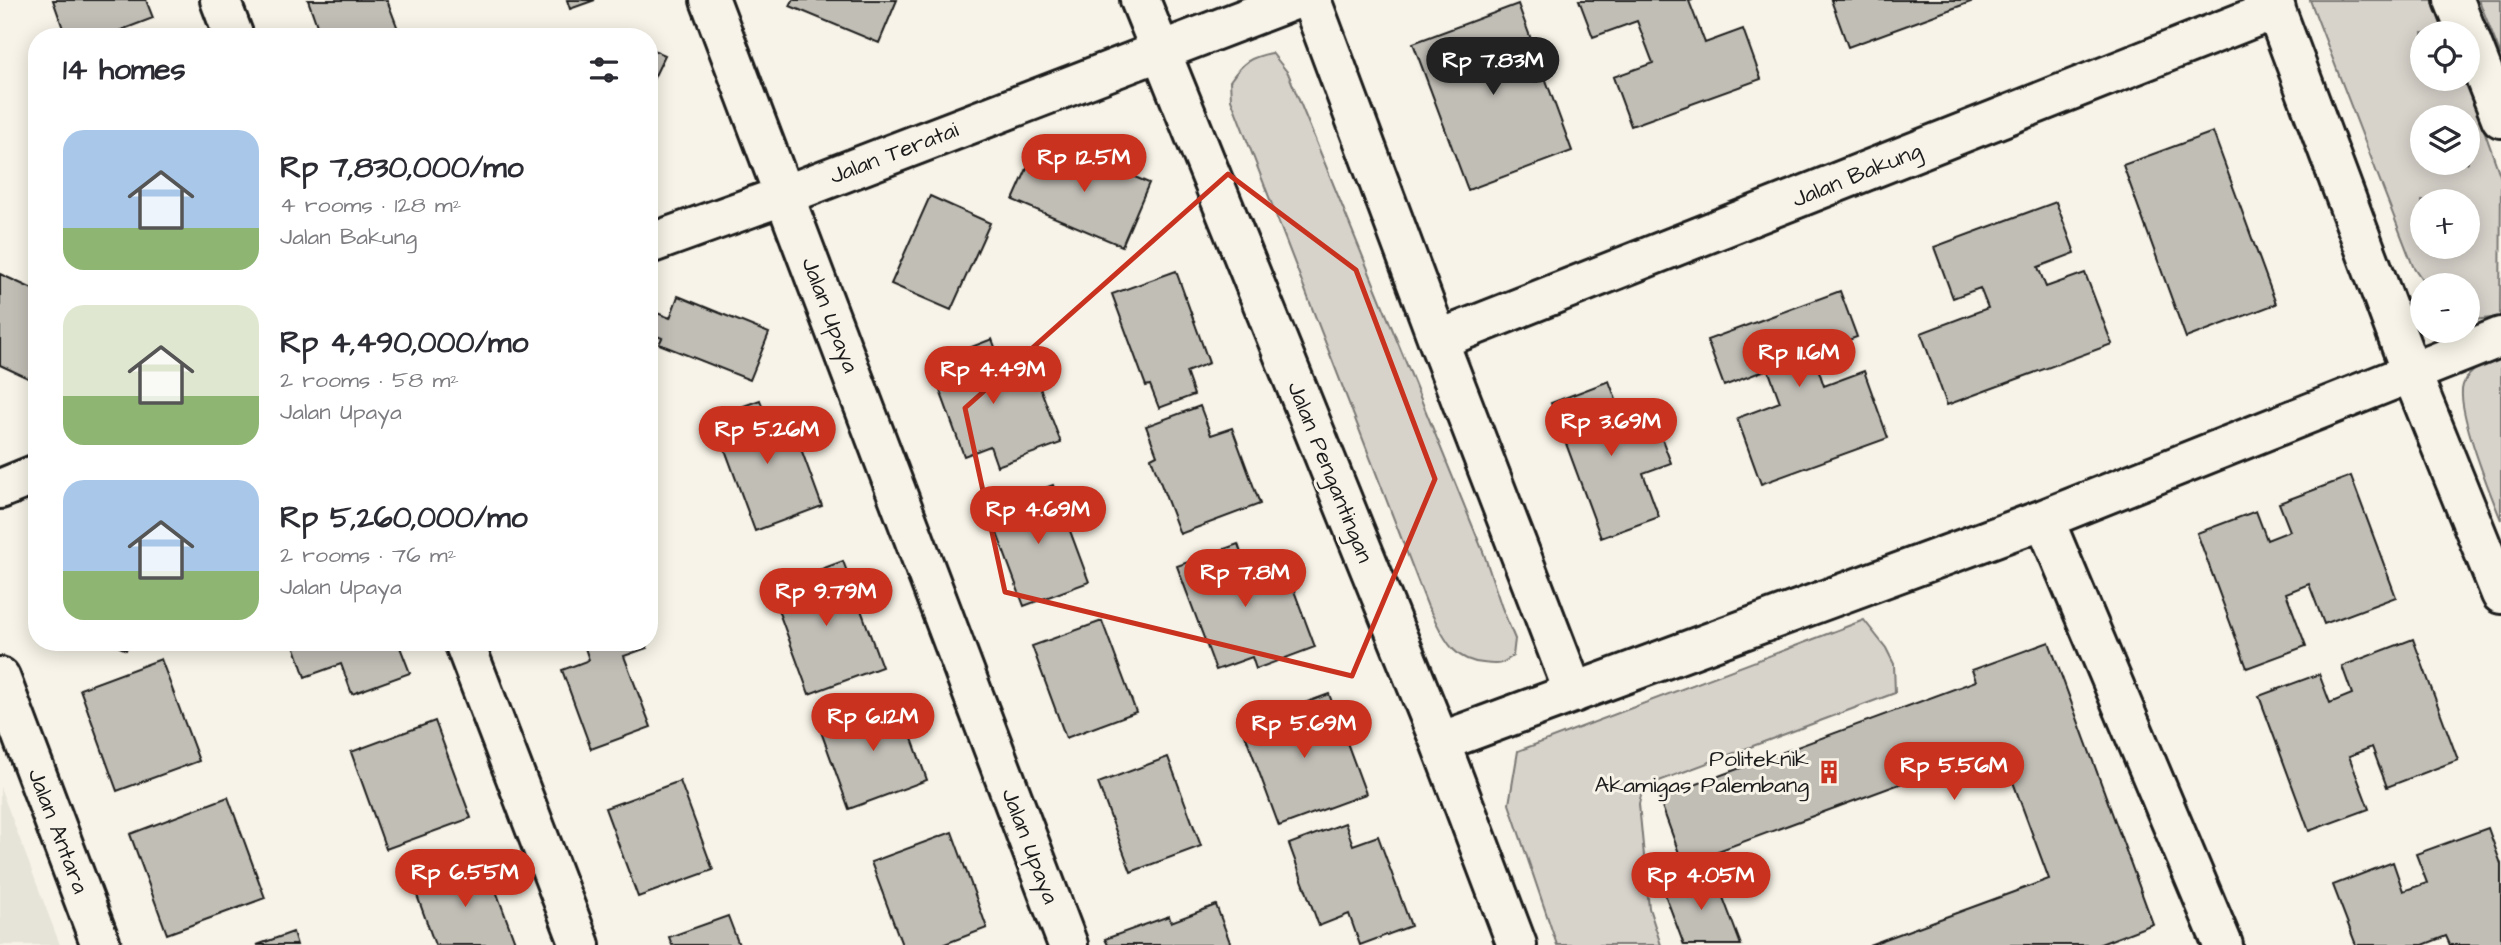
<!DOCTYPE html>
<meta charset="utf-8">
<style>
:root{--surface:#fff;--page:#f7f7f7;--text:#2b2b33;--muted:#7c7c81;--accent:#c8321e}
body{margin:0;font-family:"Architects Daughter",sans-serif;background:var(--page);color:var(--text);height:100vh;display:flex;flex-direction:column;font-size:26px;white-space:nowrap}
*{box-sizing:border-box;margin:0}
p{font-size:23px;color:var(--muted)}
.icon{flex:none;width:38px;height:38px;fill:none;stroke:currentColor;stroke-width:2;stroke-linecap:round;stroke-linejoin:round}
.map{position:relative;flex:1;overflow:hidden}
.drawer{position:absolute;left:28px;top:28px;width:630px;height:623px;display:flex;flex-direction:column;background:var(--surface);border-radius:28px;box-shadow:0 4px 18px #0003}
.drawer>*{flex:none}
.tools{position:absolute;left:2410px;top:21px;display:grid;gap:14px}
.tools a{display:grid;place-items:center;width:70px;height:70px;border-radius:50%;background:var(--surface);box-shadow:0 4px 18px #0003;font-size:35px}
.price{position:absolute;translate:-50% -60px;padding:0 16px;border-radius:24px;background:var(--accent);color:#fff;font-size:23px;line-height:46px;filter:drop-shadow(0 2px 4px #0008)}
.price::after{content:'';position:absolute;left:50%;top:42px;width:21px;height:16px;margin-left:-10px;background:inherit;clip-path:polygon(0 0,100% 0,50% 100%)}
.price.on{background:#222;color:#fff}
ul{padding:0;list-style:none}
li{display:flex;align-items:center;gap:21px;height:175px;padding:0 35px}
li span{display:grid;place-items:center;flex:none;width:196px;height:140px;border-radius:21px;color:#555}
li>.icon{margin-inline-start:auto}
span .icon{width:84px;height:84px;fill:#fffc;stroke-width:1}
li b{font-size:30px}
h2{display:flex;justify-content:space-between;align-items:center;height:84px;padding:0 35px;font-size:30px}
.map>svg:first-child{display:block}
</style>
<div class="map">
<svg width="2501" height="945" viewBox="0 0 2501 945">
<rect width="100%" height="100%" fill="#f7f3e8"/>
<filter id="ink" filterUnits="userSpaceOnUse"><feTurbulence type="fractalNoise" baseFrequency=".0143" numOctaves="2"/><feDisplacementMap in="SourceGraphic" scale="14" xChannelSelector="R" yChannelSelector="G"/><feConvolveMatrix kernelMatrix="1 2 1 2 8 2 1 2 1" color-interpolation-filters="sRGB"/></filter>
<g filter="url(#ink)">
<path fill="#e6e3d9" d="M0 787 60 945H0Z"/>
<path fill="#d7d3cb" stroke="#7a7874" stroke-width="2" fill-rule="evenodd" d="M2310 0H2436L2449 33H2422V79H2466L2501 178 2500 317 2473 320 2468 318V285H2426L2413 266ZM2422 117H2468V163H2422ZM2422 201H2468V247H2422Z
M2479 0H2501V56Z
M1272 53 1288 73 1484 554 1502 608 1515 639 1513 656C1500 665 1499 665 1483 663 1449 660 1443 633 1428 607L1231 99 1230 81C1243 62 1250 57 1272 53Z
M2501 355V520C2491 495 2455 408 2463 385 2468 370 2488 361 2501 355Z
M1864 620 1886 648 1894 664 1895 693 1643 787 1639 804 1649 908 1661 945H1557L1509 804 1518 751Z"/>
<path fill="#c0beb5" stroke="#1c1c1c" stroke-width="2" d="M53 0H146L153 18 103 37H66Z
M308 0H387L401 37H321Z
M567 0H595L570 9Z
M793 0H897L879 43 790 6Z
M1579 0H1693L1689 1 1705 43 1743 29 1761 79 1631 126 1613 77 1653 63 1637 21 1593 37Z
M1831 0H1976L1848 47Z
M1518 4 1572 151 1468 190 1413 43Z
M649 48 665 55 649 88Z
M2213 132 2276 304 2186 338 2123 165Z
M1055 143 1149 183 1122 246 1013 200 1029 164 1044 171Z
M930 196 990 223 951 310 891 284Z
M2056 202 2075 253 2038 267 2046 287 2085 273 2112 344 1947 405 1921 333 1988 308 1980 288 1953 298 1934 247Z
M1176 271 1209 363 1186 372 1194 395 1159 408 1150 385 1146 386 1112 294Z
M0 274 37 291V371L32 380 0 365Z
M1840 291 1857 337 1813 353 1824 386 1864 371 1888 438 1761 484 1737 418 1780 402 1768 369 1724 386 1707 340Z
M678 296 769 333 750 380 659 344 662 338 649 333V310L670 318Z
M992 339 1010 387 1036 377 1061 443 997 466 990 446 964 456 930 363Z
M1609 381 1626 426 1653 416 1671 463 1643 473 1659 517 1601 538 1551 403Z
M760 400 770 426 790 419 822 506 755 531 713 417Z
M1200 406 1211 435 1232 428 1260 504 1180 534 1151 458 1157 455 1146 426Z
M2351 476 2396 597 2324 624 2309 584 2286 593 2306 646 2247 668 2197 533 2256 511 2267 540 2290 531 2279 503Z
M1053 485 1089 582 1024 606 988 509Z
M1238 544 1247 570 1281 556 1315 647 1256 669 1252 657 1216 670 1177 566Z
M843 561 882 667 809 694 770 588Z
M1102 621 1136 712 1066 738 1032 646Z
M2413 639 2458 760 2387 787 2372 747 2349 756 2369 809 2309 831 2259 696 2319 674 2330 703 2352 694 2342 666Z
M109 642H129L126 650Z
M293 642H398L410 673 352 694 341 664 305 677Z
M583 642H645L647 648 624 656 651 727 591 749 562 670 589 660Z
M2049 642 2153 924 2098 945H1869L2049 879 2000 747 1683 864 1659 798 1976 681 1972 670Z
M161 659 199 761 117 791 80 689Z
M1329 694 1366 794 1279 826 1242 726Z
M897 697 927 780 849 809 819 726Z
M435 721 471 818 386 849 351 752Z
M1168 757 1201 846 1131 872 1098 783Z
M680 781 713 870 638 897 605 808Z
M228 797 265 898 167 934 130 834Z
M1345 823 1353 845 1378 836 1411 926 1360 945 1349 914 1319 926 1289 844Z
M2488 828 2501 864V945H2450L2446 936 2423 945H2356L2333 885 2393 862 2403 891 2427 883 2416 854Z
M952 832 987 928 942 945H902L871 862Z
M485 861 516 945H435L414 887Z
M1713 871 1741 945H1684L1663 889Z
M1216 905 1231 945H1108L1105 939 1169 916 1171 922Z
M728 916 739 945H672L669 937Z
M293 932 297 945H257Z"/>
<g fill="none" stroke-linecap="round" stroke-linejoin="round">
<g stroke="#1c1c1c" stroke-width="44">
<path id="street" d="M220 0 234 37
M710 0 1068 945
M1140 0 1440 742 1517 945
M1311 0 1438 340 1574 693
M2272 0 2411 372 2501 594
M2454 0 2467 33
M2468 34 2501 118
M649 244 785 195 1294 0
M1438 340 2276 9
M0 489 37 474
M2044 519 2223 945
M464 642 580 945
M0 677 101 945
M1440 742 2044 519 2501 337"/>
</g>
<use href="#street" stroke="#f7f3e8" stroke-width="38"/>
</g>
</g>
<path fill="none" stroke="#c8321e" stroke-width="5" stroke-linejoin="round" d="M1228 174 1356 270 1435 479 1352 676 1005 592 965 408Z"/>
<defs>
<g id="building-bare" transform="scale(1.89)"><path d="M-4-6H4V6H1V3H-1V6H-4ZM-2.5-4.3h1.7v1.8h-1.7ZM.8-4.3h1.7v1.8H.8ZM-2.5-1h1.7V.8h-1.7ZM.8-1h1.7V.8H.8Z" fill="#c8321e" stroke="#f7f3e8" stroke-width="2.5" paint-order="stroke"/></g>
</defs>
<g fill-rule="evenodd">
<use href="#building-bare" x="1829" y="772"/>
</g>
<g text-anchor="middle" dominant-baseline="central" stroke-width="6" stroke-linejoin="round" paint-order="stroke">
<g font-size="23" fill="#1c1c1c" stroke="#f7f3e8">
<text transform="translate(894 153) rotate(-21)">Jalan Teratai</text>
<text transform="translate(1857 175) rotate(-22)">Jalan Bakung</text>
<text transform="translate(830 315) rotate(69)">Jalan Upaya</text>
<text transform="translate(1330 472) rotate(68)">Jalan Pengantingan</text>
<text transform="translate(58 831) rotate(69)">Jalan Antara</text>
<text transform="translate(1030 846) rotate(69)">Jalan Upaya</text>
</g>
<g font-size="23" fill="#1c1c1c" stroke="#f7f3e8" text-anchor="end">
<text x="1809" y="759">Politeknik<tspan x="1809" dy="26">Akamigas Palembang</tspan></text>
</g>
</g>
</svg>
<div class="tools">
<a><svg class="icon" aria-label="locate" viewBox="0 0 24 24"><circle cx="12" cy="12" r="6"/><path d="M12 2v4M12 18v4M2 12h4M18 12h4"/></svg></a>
<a><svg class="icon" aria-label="layers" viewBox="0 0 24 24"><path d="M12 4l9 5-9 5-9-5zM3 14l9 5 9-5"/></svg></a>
<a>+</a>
<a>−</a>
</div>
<b class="price on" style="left:1493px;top:97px">Rp 7.83M</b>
<b class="price" style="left:1084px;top:194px">Rp 12.5M</b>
<b class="price" style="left:1799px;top:389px">Rp 11.6M</b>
<b class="price" style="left:993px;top:406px">Rp 4.49M</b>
<b class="price" style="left:1611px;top:458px">Rp 3.69M</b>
<b class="price" style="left:767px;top:466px">Rp 5.26M</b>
<b class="price" style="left:1038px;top:546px">Rp 4.69M</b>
<b class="price" style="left:1245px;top:609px">Rp 7.8M</b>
<b class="price" style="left:826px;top:628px">Rp 9.79M</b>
<b class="price" style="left:873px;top:753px">Rp 6.12M</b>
<b class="price" style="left:1304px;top:760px">Rp 5.69M</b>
<b class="price" style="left:1954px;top:802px">Rp 5.56M</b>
<b class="price" style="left:465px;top:909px">Rp 6.55M</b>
<b class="price" style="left:1701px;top:912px">Rp 4.05M</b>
<section class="drawer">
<h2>14 homes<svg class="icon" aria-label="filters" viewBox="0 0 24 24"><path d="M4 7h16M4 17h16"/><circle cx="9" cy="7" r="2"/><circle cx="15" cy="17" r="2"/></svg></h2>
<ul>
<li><span style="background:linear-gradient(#a9c7e8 70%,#8fb573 0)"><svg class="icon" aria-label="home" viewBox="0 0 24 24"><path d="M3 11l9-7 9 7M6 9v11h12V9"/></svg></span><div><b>Rp 7,830,000/mo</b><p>4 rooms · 128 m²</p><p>Jalan Bakung</p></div></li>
<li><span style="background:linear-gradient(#dfe7d0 65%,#8fb573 0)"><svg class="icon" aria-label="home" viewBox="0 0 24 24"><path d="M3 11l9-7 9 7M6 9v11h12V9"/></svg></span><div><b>Rp 4,490,000/mo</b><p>2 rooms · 58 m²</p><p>Jalan Upaya</p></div></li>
<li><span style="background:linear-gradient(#a9c7e8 65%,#8fb573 0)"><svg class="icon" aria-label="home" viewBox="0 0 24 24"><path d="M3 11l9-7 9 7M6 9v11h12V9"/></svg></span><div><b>Rp 5,260,000/mo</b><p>2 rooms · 76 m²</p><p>Jalan Upaya</p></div></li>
</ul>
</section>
</div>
